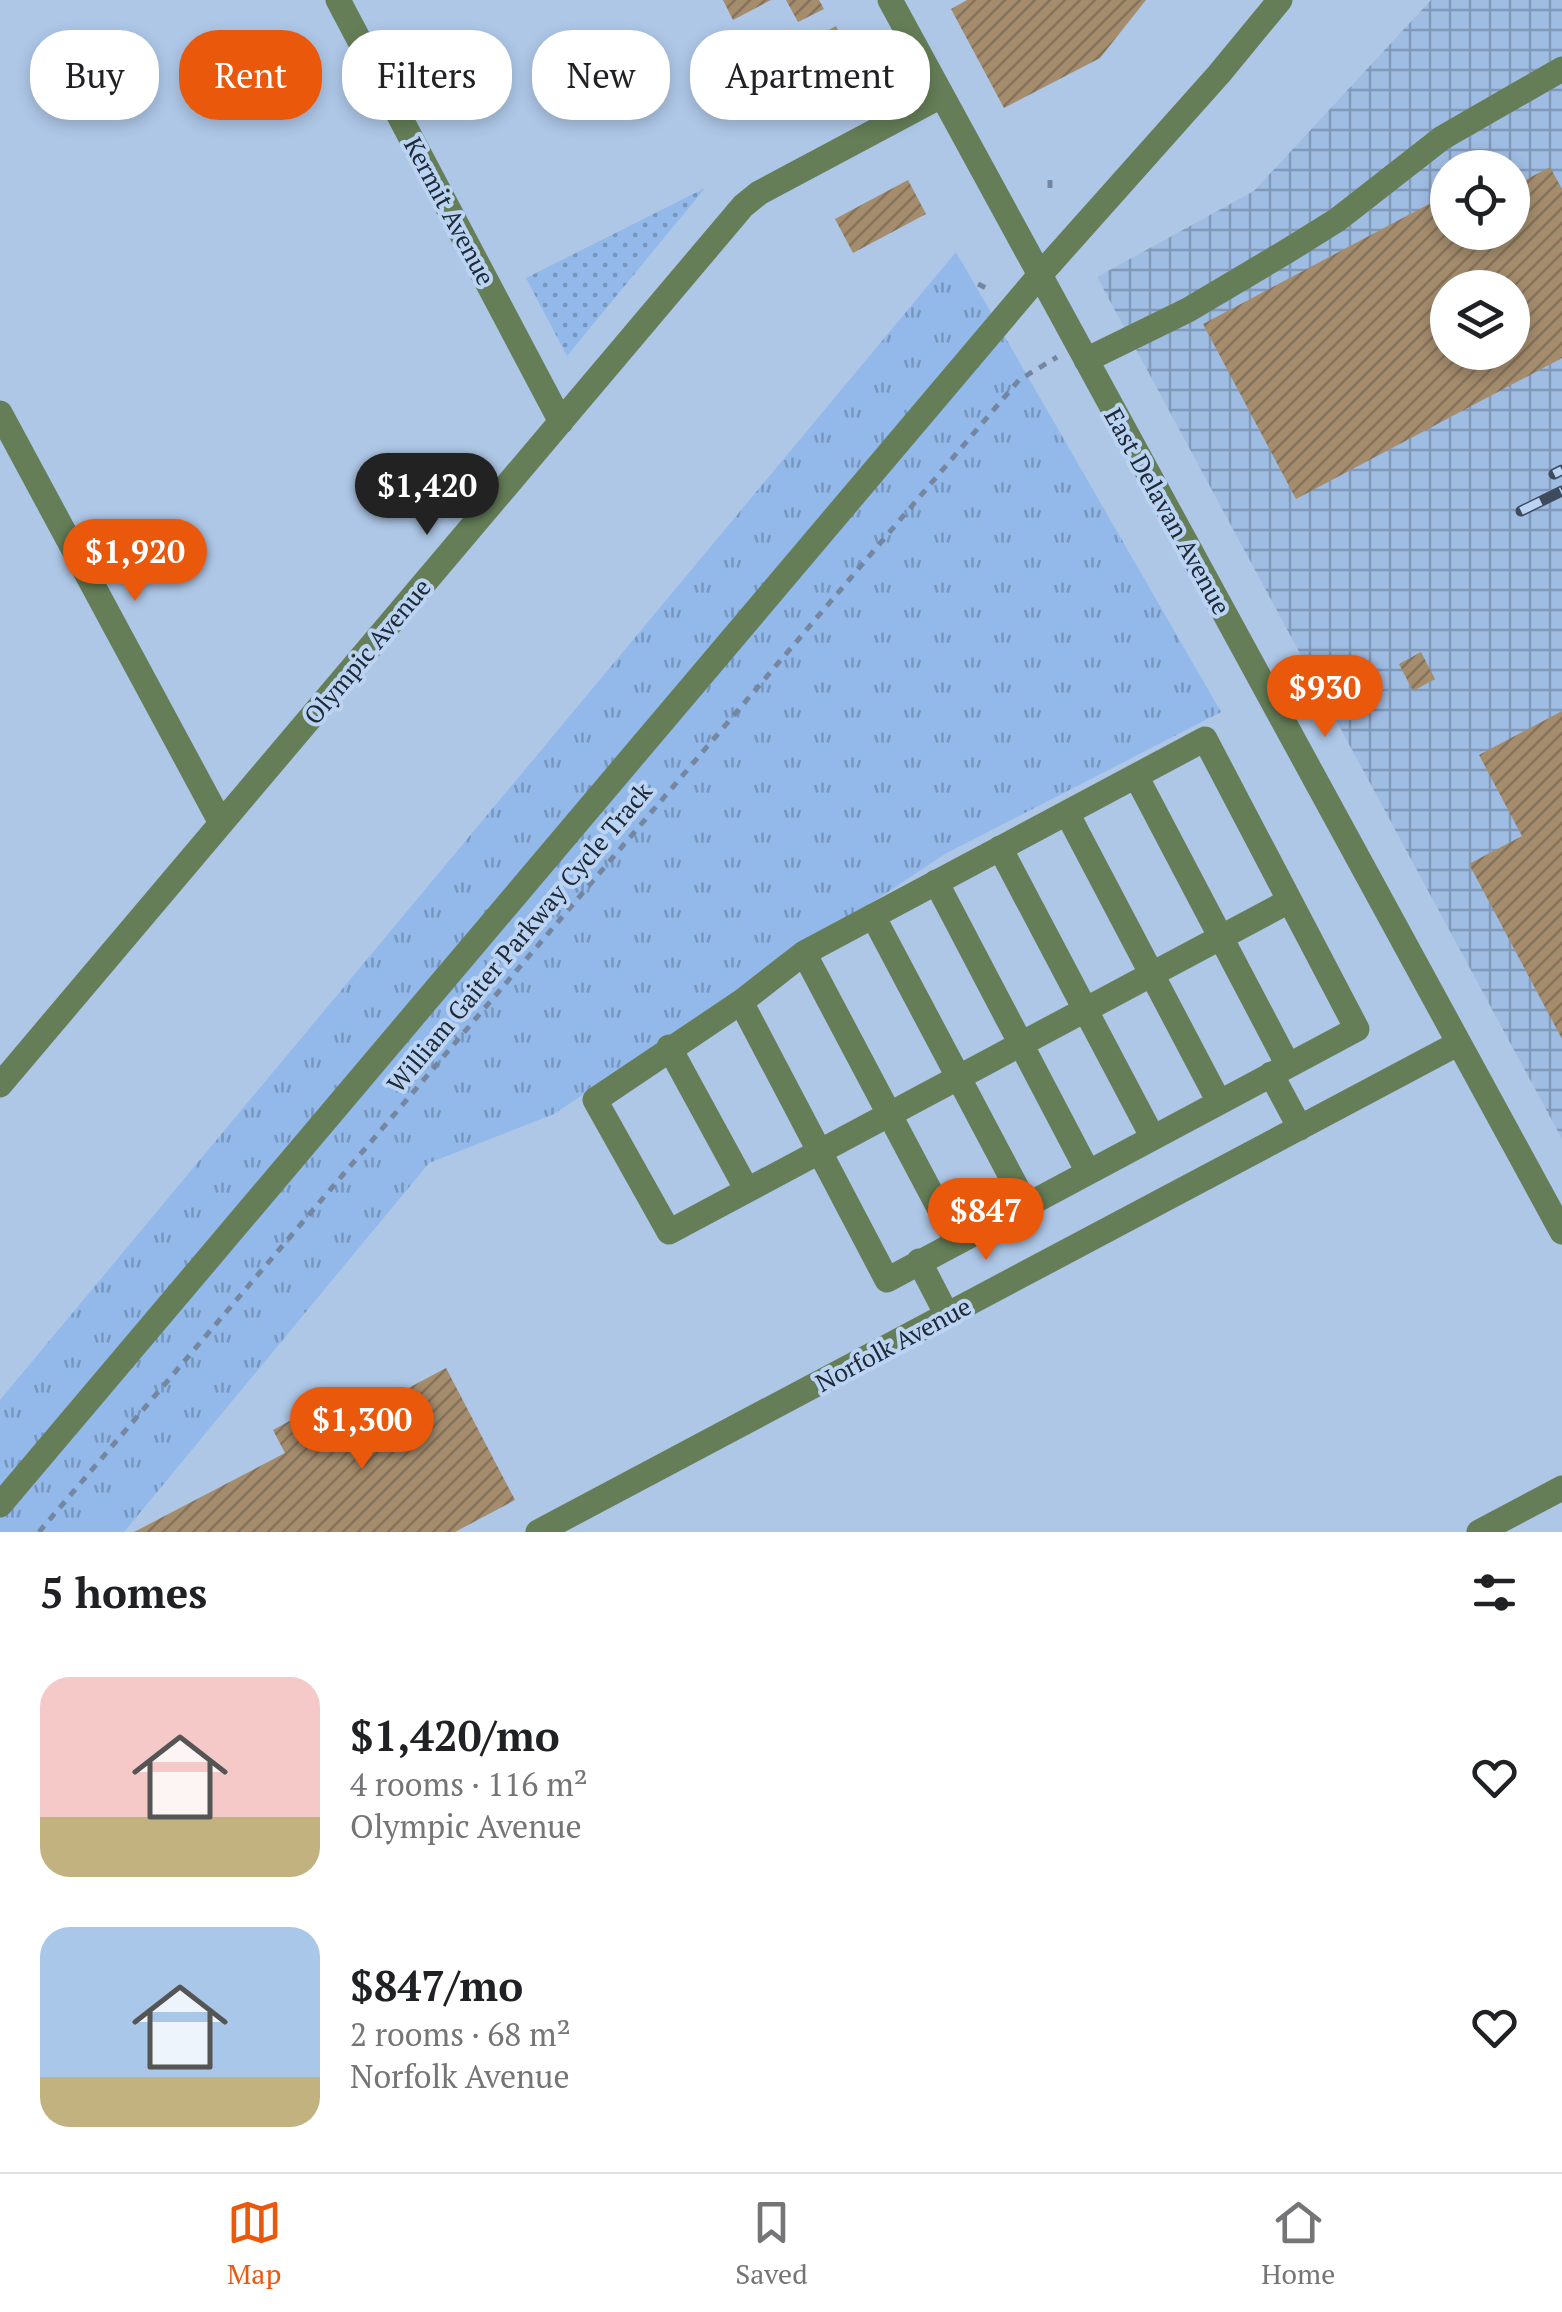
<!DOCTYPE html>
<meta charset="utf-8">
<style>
:root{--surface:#fff;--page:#f6f6f6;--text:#202124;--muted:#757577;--line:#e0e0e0;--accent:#ea580c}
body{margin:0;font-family:"PT Serif",serif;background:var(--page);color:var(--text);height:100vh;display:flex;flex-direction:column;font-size:38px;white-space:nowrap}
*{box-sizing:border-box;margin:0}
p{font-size:32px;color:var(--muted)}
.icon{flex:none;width:55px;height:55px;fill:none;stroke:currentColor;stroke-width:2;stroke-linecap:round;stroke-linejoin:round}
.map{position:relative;height:1532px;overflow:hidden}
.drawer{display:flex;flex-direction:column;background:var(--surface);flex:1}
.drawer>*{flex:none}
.guide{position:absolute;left:30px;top:30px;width:1000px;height:90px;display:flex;gap:20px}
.fabs{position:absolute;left:1430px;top:150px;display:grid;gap:20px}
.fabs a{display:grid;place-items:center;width:100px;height:100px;border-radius:50%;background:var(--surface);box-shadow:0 5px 15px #0003;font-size:50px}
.price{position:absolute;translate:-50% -85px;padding:0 22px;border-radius:35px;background:var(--accent);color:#fff;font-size:32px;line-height:65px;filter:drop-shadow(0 2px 5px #0008)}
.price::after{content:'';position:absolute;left:50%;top:60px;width:30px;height:22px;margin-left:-15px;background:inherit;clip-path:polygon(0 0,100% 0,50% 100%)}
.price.current{background:#222;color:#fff}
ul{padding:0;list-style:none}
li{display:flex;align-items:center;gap:30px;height:250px;padding:0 40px}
li span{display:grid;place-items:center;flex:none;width:280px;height:200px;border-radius:30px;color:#555}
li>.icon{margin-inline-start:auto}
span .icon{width:120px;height:120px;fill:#fffc;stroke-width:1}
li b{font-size:42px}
h2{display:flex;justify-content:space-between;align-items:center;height:120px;padding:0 40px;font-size:42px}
.pill{padding:0 35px;border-radius:40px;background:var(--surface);box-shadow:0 5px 15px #0003;font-size:35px;line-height:90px}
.pill.current{background:var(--accent);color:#fff}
.menu{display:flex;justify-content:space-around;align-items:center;height:140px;border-top:2px solid var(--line);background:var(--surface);font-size:28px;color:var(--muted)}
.menu a{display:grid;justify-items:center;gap:5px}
.menu .current{color:var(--accent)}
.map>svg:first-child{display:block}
</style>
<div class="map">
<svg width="1562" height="1532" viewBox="0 0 1562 1532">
<defs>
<pattern id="industrial-grid" width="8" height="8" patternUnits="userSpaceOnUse" patternTransform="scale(2.5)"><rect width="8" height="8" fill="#9fbce2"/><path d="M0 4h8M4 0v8" fill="none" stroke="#8199b8"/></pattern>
<pattern id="grass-tufts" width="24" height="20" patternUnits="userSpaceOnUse" patternTransform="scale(2.5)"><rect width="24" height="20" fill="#92b9ea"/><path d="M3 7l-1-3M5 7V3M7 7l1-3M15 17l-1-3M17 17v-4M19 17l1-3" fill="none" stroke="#7796be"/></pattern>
<pattern id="park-dots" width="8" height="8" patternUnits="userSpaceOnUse" patternTransform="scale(2.5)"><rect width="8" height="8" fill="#92b9ea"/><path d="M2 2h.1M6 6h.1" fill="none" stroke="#7796be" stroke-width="1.8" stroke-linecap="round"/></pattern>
<pattern id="building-hatch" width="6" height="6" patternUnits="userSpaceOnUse" patternTransform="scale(2.5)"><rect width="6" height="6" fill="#a48c6d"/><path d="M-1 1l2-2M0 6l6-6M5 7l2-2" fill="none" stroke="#85725a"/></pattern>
</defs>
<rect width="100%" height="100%" fill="#aec7e7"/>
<path fill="url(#industrial-grid)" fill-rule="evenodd" d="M1431 0H1562V1139L1097 277 1254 191ZM1448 168H1512V232H1448ZM1448 288H1512V352H1448Z"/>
<path fill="url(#grass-tufts)" d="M956 252 1221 712 945 854 554 1114 429 1163 124 1532H0V1400Z"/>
<path fill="url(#park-dots)" d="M705 188 567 356 526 278Z"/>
<path fill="url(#building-hatch)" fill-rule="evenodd" d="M723 0H771L733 20Z
M786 0H819L824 9 798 22Z
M967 0H1146L1100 58 1004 108 951 9Z
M836 26 867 85 841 99 809 41Z
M1550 167 1562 189V358L1296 499 1203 324 1448 194V232H1512V187ZM1448 288H1512V352H1448Z
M908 180 926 214 853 253 835 219Z
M1421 652 1435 679 1413 691 1399 664Z
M1562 711V1039L1469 864 1522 836 1479 755Z
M446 1368 515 1500 455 1532H134L285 1453 273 1430 341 1393 354 1417Z"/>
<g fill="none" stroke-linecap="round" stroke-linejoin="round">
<path stroke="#7587a0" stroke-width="5" stroke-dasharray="8 8" stroke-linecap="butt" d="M1050 188V178
M978 284 986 288
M39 1532 1019 380 1057 357"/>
<path stroke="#657e57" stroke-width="25" d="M338 0 561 422
M890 0 1562 1232
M1086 360 1188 310 1284 253 1337 220 1442 138 1562 69
M0 413 221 823
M1136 776 1288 1065
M1067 813 1219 1102
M1000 848 1153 1138
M936 882 1088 1172
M873 916 1026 1205
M804 953 957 1242
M741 1002 887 1280 1357 1029 1205 739 804 953 741 1002 595 1100 669 1232C875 1121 1083 1012 1289 901
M669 1047 747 1190
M1271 1074 1300 1128
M0 1085 743 206 759 193 941 96
M919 1261 947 1315
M0 1505 1039 276 1219 74 1280 0
M538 1532 1459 1043
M1479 1532 1562 1488"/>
<g stroke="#3e4b5c" stroke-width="11">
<path id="rail" d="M1554 474 1562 470
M1521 511 1562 491"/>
</g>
<use href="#rail" stroke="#bbd4f4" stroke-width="8" stroke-dasharray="22" stroke-linecap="butt"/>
</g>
<g text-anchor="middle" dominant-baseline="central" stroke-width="8" stroke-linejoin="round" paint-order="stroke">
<g font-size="25" fill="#202936" stroke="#bbd4f4">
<text transform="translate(450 211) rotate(62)">Kermit Avenue</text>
<text transform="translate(1168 511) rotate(61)">East Delavan Avenue</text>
<text transform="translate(367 651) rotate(-50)">Olympic Avenue</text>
<text transform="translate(519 937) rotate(-50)">William Gaiter Parkway Cycle Track</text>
<text transform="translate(893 1344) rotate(-28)">Norfolk Avenue</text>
</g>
</g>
</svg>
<div class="fabs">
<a><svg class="icon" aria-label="locate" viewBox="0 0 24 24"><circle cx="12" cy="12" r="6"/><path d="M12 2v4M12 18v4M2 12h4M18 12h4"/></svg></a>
<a><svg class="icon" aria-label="layers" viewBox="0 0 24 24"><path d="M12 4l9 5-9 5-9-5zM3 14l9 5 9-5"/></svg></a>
</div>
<b class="price current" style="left:427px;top:538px">$1,420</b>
<b class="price" style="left:135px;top:604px">$1,920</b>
<b class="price" style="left:1325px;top:740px">$930</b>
<b class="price" style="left:986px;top:1263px">$847</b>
<b class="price" style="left:362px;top:1472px">$1,300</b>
<div class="guide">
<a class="pill">Buy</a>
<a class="pill current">Rent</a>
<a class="pill">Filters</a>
<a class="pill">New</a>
<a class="pill">Apartment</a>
</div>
</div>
<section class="drawer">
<h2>5 homes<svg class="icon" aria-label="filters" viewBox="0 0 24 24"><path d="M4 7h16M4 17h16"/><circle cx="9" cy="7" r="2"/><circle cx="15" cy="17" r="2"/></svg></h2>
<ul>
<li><span style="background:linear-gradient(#f6c9c9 70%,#c2b280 0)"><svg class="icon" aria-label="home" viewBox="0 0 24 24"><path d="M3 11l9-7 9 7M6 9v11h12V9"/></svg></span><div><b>$1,420/mo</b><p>4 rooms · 116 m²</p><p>Olympic Avenue</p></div><svg class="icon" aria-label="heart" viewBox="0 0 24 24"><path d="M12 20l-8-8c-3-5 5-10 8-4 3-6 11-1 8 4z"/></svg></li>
<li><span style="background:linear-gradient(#a9c7e8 75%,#c2b280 0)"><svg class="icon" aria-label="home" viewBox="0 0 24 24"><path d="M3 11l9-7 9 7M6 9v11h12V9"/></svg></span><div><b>$847/mo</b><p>2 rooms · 68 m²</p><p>Norfolk Avenue</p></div><svg class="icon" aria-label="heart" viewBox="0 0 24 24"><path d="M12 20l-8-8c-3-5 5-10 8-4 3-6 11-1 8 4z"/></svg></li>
</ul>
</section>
<nav class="menu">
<a class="current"><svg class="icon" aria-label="map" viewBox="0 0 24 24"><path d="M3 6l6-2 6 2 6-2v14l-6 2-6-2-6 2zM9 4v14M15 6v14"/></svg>Map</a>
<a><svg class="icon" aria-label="saved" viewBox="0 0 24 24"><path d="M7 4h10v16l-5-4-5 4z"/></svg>Saved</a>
<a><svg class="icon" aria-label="home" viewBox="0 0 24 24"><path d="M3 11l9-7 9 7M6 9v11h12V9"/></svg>Home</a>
</nav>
